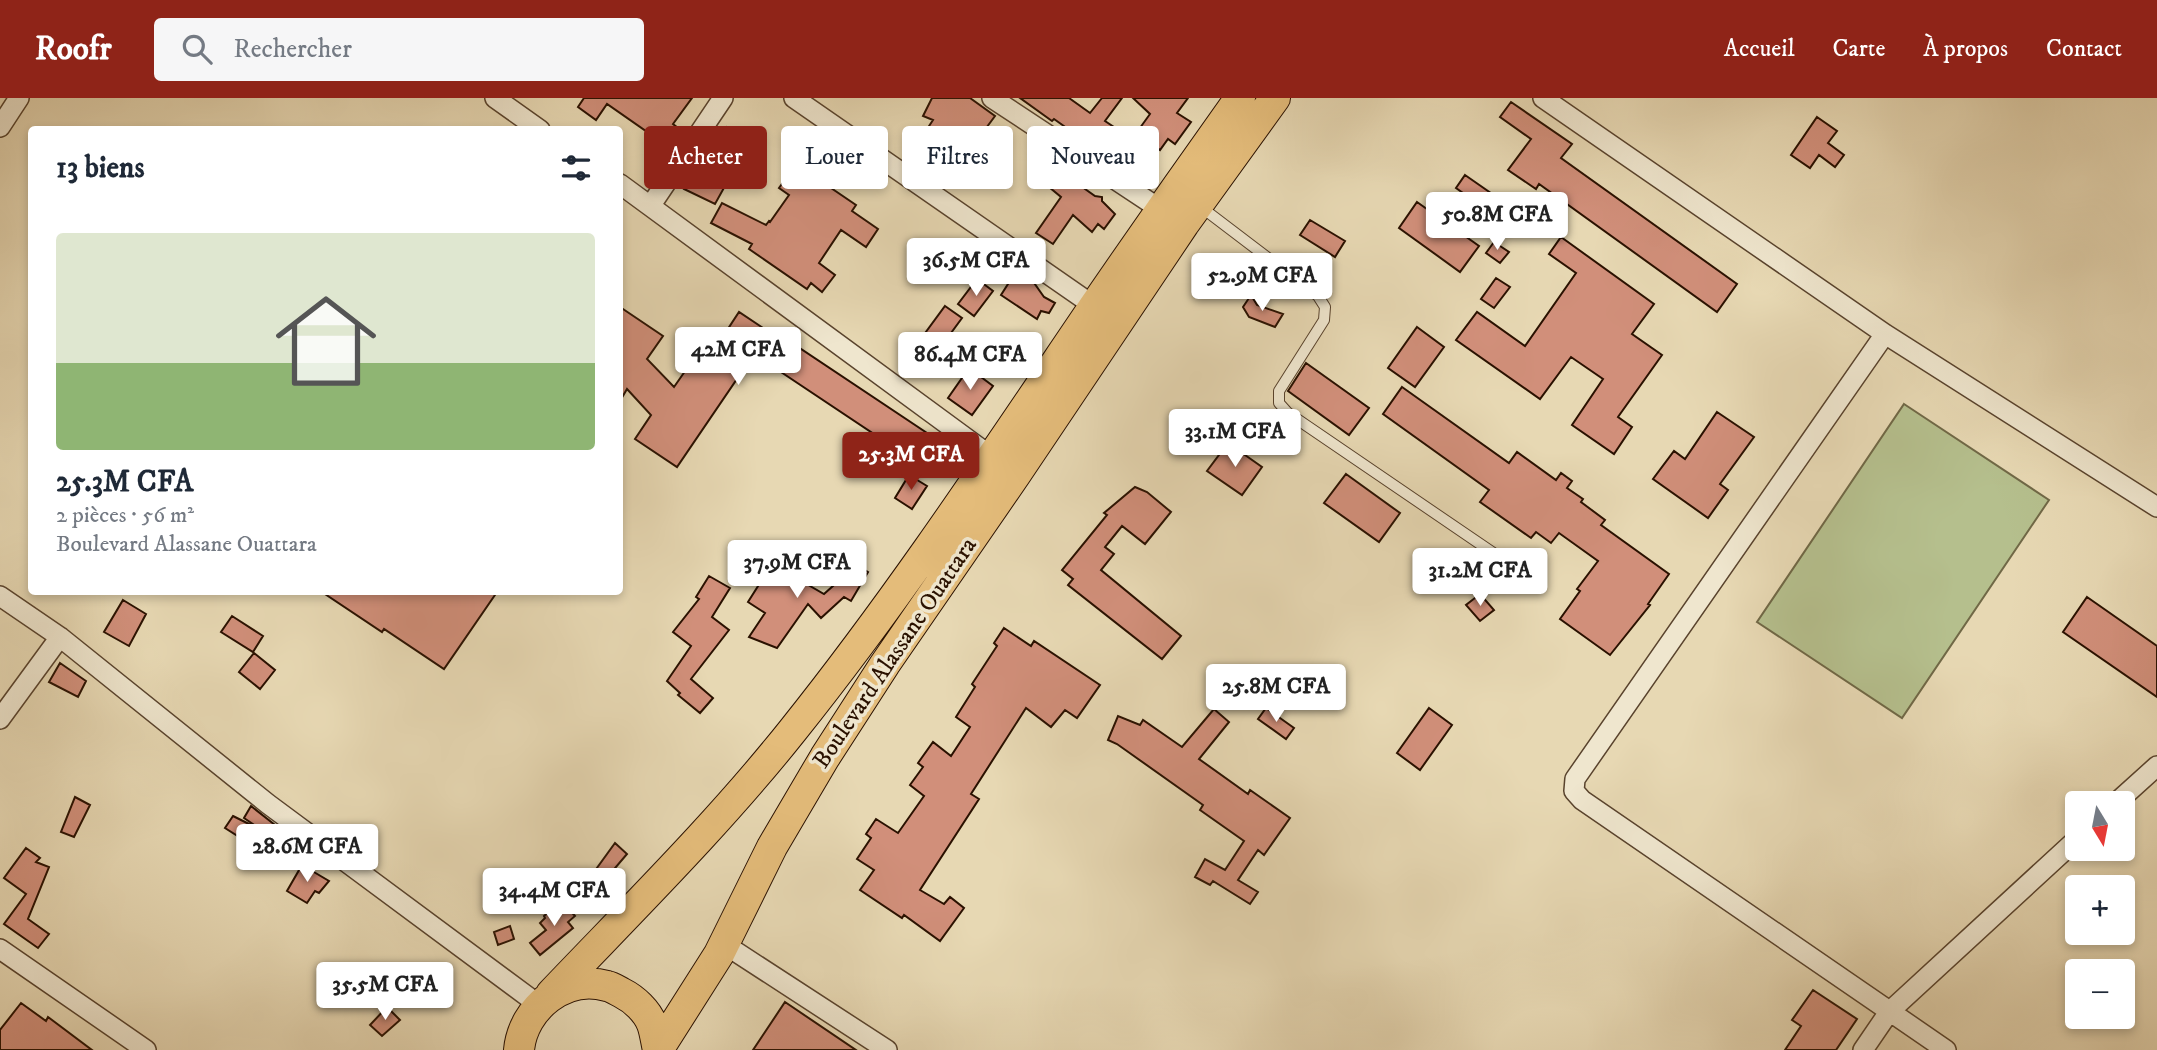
<!DOCTYPE html>
<html lang="fr">
<meta charset="utf-8">
<style>
:root{--surface:#fff;--page:#f6f6f7;--text:#1f2937;--muted:#747a83;--line:#e0e1e3;--accent:#8f2418}
body{margin:0;font-family:"IM FELL DW Pica",serif;background:var(--page);color:var(--text);height:100vh;display:flex;flex-direction:column;font-size:26px;white-space:nowrap}
*{box-sizing:border-box;margin:0}
p{font-size:23px;color:var(--muted)}
.icon{flex:none;width:38px;height:38px;fill:none;stroke:currentColor;stroke-width:2;stroke-linecap:round;stroke-linejoin:round}
.map{position:relative;flex:1;overflow:hidden}
.drawer{position:absolute;left:28px;top:28px;width:595px;height:469px;display:flex;flex-direction:column;background:var(--surface);border-radius:7px;box-shadow:0 4px 10px #0003}
.drawer>*{flex:none}
.top-card{position:absolute;left:644px;top:28px;width:665px;height:63px;display:flex;gap:14px}
.needle{width:46px;rotate:170deg}
.buttons{position:absolute;left:2065px;top:693px;display:grid;gap:14px}
.buttons a{display:grid;place-items:center;width:70px;height:70px;border-radius:7px;background:var(--surface);box-shadow:0 4px 10px #0003;font-size:35px}
.price{position:absolute;translate:-50% -60px;padding:0 16px;border-radius:7px;background:#fff;color:#222;font-size:23px;line-height:46px;filter:drop-shadow(0 2px 4px #0008)}
.price::after{content:'';position:absolute;left:50%;top:42px;width:21px;height:16px;margin-left:-10px;background:inherit;clip-path:polygon(0 0,100% 0,50% 100%)}
.price.current{background:var(--accent);color:#fff}
ul{padding:0;list-style:none}
li{display:grid;align-content:center;gap:14px;height:371px;padding:0 28px}
li+li{border-top:2px solid var(--line)}
li span{display:grid;place-items:center;height:217px;border-radius:7px;color:#555}
li>.icon{margin-inline-start:auto}
span .icon{width:126px;height:126px;fill:#fffc;stroke-width:1}
li b{font-size:30px}
h2{display:flex;justify-content:space-between;align-items:center;height:84px;padding:0 28px;font-size:30px}
.chip{padding:0 24px;border-radius:7px;background:var(--surface);box-shadow:0 4px 10px #0003;font-size:24px;line-height:63px}
.chip.current{background:var(--accent);color:#fff}
header{display:flex;align-items:center;gap:42px;box-sizing:border-box;height:98px;padding:0 35px;background:var(--accent);color:#fff}
header strong{font-size:33px}
nav{display:flex;gap:38px;margin-inline-start:auto;font-size:24px}
.search{width:490px;height:63px;background:var(--page);display:flex;align-items:center;gap:18px;box-sizing:border-box;padding:0 24px;border-radius:7px;color:var(--muted);font-size:26px}
.map>svg:first-child{display:block}
</style>
<header>
<strong>Roofr</strong>
<div class="search"><svg class="icon" aria-label="search" viewBox="0 0 24 24"><circle cx="10" cy="10" r="6"/><path d="M15 15l6 6"/></svg>Rechercher</div>
<nav><a>Accueil</a><a>Carte</a><a>À propos</a><a>Contact</a></nav>
</header>
<div class="map">
<svg width="2157" height="952" viewBox="0 0 2157 952">
<rect width="100%" height="100%" fill="#e7d8b3"/>
<filter id="stains"><feTurbulence type="fractalNoise" baseFrequency=".00286" numOctaves="4"/><feColorMatrix values="0 0 0 0 .2 0 0 0 0 .09 0 0 0 0 .02 0 0 0 .5 -.17"/></filter>
<radialGradient id="worn" r=".72"><stop offset=".6" stop-color="#630" stop-opacity="0"/><stop offset="1" stop-color="#630" stop-opacity=".3"/></radialGradient>
<path fill="#b5bf8d" stroke="#706846" stroke-width="2" d="M1904 306 2049 402 1902 620 1757 524Z"/>
<path fill="#d18f7a" stroke="#2a1100" stroke-width="2" d="M584 0H692L673 26 678 30 666 47 607 6 596 22 578 9Z
M932 0H970L995 18 967 56 969 57 954 78 914 51 933 22 923 18Z
M1020 0H1069L1090 15 1102 0H1122L1105 23 1132 41 1150 16 1133 0H1188L1177 15 1191 24 1175 46 1168 41 1160 52 1149 44 1127 73 1054 21 1052 23Z
M1511 4 1572 46 1561 60 1737 186 1717 214 1539 86 1536 91 1508 72 1531 41 1500 19Z
M1817 19 1837 33 1828 45 1844 57 1835 69 1819 57 1810 70 1791 57Z
M727 29 737 36 740 31 759 44 746 62 717 42Z
M817 38 829 47 809 75 856 107 852 113 878 131 866 149 841 132 819 165 835 177 822 194 811 185 807 191 749 151 752 146 711 125 722 105 766 127 769 123 770 124 789 97 779 90Z
M1054 69 1095 98 1102 99V103L1115 116 1104 131 1098 126 1092 134 1073 117 1053 146 1036 135 1061 99 1043 84Z
M694 72 725 88 715 106 684 91Z
M1465 77 1518 114 1508 127 1456 90Z
M1417 104 1479 148 1460 174 1399 130Z
M1310 122 1345 143 1335 159 1300 137Z
M1561 139 1654 206 1632 236 1662 257 1618 319 1632 329 1614 356 1572 327 1603 281 1571 259 1540 301 1456 242 1477 214 1525 248 1576 175 1549 156Z
M1494 144 1509 154 1500 165 1486 155Z
M1017 172 1032 182 1044 199 1055 205 1049 215 1041 213 1037 221 1001 197Z
M1496 180 1510 189 1494 210 1481 201Z
M977 181 993 193 974 218 958 206Z
M1251 197 1257 207 1283 216 1275 229 1249 219 1243 209Z
M945 208 962 220 937 254 920 242Z
M620 209 663 238 647 261 674 289 697 256 693 253 702 240 716 249 739 214 775 238 777 235 930 337 913 362 754 256 677 369 635 341 651 317 627 291 620 303Z
M1417 229 1444 249 1415 289 1388 270Z
M1306 265 1369 310 1349 337 1288 293Z
M969 270 993 288 972 317 948 300Z
M1402 289 1509 365 1517 354 1556 382 1561 375 1572 383 1567 390 1583 401 1581 404 1605 422 1601 427 1669 476 1648 506 1650 507 1610 557 1560 521 1580 493 1577 491 1598 463 1559 435 1551 445 1536 434 1531 440 1480 404 1489 392 1383 316Z
M1717 314 1754 339 1720 386 1728 392 1708 420 1653 381 1674 353 1685 361Z
M1228 345 1262 369 1242 397 1207 373Z
M1346 376 1400 415 1379 444 1324 405Z
M909 377 927 388 912 411 895 400Z
M1135 389 1147 394 1171 414 1145 446 1122 428 1105 449 1114 456 1101 472 1181 538 1162 561 1068 487 1073 481 1062 472 1107 417 1104 415Z
M849 462 868 474 851 503 844 499 821 520 808 506 777 550 749 539 765 515 748 504 772 466 824 496 834 487Z
M709 478 730 490 712 519 729 532 691 581 713 600 700 615 678 597 680 595 667 583 691 548 673 534 699 501 696 499Z
M322 494H497L444 571 384 531 382 534Z
M1480 496 1494 512 1480 523 1466 507Z
M2087 499 2157 548V599L2063 534Z
M123 502 146 516 129 548 104 534Z
M232 518 263 538 253 554 221 534Z
M1004 530 1031 548 1034 543 1100 587 1077 620 1065 612 1051 629 1026 610 971 696 979 701 920 792 944 806 950 799 964 810 940 843 904 817 902 820 860 792 874 772 857 761 871 740 866 736 876 721 898 735 924 698 910 687 923 669 918 665 933 644 951 658 970 629 956 619 975 589 972 586 997 548 994 545Z
M254 555 275 572 260 591 239 574Z
M60 565 86 583 78 599 49 584Z
M1266 610 1294 630 1286 641 1258 621Z
M1429 610 1452 627 1420 672 1397 655Z
M1214 611 1229 624 1199 661 1248 696 1250 692 1290 720 1264 757 1258 752 1238 782 1258 794 1250 806 1213 783 1210 787 1195 779 1205 761 1225 772 1244 743 1200 712 1203 707 1117 646 1108 642 1118 618 1140 627 1143 622 1182 649Z
M75 699 90 707 74 739 61 734Z
M251 708 275 727 269 737 244 720Z
M233 718 253 728 244 742 225 730Z
M615 745 627 756 605 782 594 774Z
M26 750 40 760 36 764 49 769 28 821 49 836 38 850 4 826 26 796 4 780Z
M302 767 329 783 319 795 315 793 307 805 287 793Z
M562 803 575 818 568 824 573 830 540 857 530 845 546 832 540 825 545 820 544 818Z
M510 828 514 841 498 847 494 834Z
M1813 892 1857 921 1836 952H1785L1801 928 1792 922Z
M785 904 856 952H753Z
M21 905 46 923 48 919 92 952H0V932Z
M387 909 400 922 382 938 370 927Z"/>
<g fill="none" stroke-linecap="round" stroke-linejoin="round">
<g stroke="#59432d" stroke-width="12">
<path id="lane" d="M1201 109 1318 198 1325 209 1324 222 1279 293V305L1288 315 1508 465"/>
</g>
<g stroke="#59432d" stroke-width="22">
<path id="street" d="M495 0 540 32
M794 0 1094 208
M992 0 1169 117
M1543 0 1885 236 2157 409
M0 29 19 0
M620 86 1000 365
M651 107 723 0
M1885 236 1575 681 1574 693 1582 702 1946 952
M0 498 60 539 268 706 539 907
M0 621 60 539
M2116 705 2157 668
M724 846 887 952
M0 851 146 952
M1863 952 1889 914 2077 741"/>
</g>
<g stroke="#2a1100" stroke-width="32">
<path id="primary" d="M551 896C634 809 719 725 793 632 901 497 996 353 1093 210 1141 140 1190 70 1240 0
M519 952C523 910 565 876 607 888 612 889 618 893 622 895 634 901 647 913 652 926 655 934 656 944 658 952
M658 952 719 856 772 749 825 659 885 566 1016 376 1184 126 1275 0"/>
</g>
<use href="#lane" stroke="#efe6ce" stroke-width="10"/>
<use href="#street" stroke="#efe6ce" stroke-width="19"/>
<use href="#primary" stroke="#e4bc7a" stroke-width="30"/>
</g>
<g text-anchor="middle" dominant-baseline="central" stroke-width="7" stroke-linejoin="round" paint-order="stroke">
<g font-size="24" fill="#2a1100" stroke="#efe6ce">
<text transform="translate(895 555) rotate(-56)">Boulevard Alassane Ouattara</text>
</g>
</g>
<rect width="100%" height="100%" filter="url(#stains)"/>
<rect width="100%" height="100%" fill="url(#worn)"/>
</svg>
<div class="buttons">
<a><svg class="needle" viewBox="-14 -14 28 28"><path d="M0-13l5 13h-10z" fill="#e53935"/><path d="M0 13l5-13h-10z" fill="#747a83"/></svg></a>
<a>+</a>
<a>−</a>
</div>
<b class="price" style="left:1497px;top:154px">50.8M CFA</b>
<b class="price" style="left:976px;top:200px">36.5M CFA</b>
<b class="price" style="left:1262px;top:215px">52.9M CFA</b>
<b class="price" style="left:738px;top:289px">42M CFA</b>
<b class="price" style="left:970px;top:294px">86.4M CFA</b>
<b class="price" style="left:1235px;top:371px">33.1M CFA</b>
<b class="price current" style="left:911px;top:394px">25.3M CFA</b>
<b class="price" style="left:797px;top:502px">37.9M CFA</b>
<b class="price" style="left:1480px;top:510px">31.2M CFA</b>
<b class="price" style="left:1276px;top:626px">25.8M CFA</b>
<b class="price" style="left:307px;top:786px">28.6M CFA</b>
<b class="price" style="left:554px;top:830px">34.4M CFA</b>
<b class="price" style="left:385px;top:924px">35.5M CFA</b>
<div class="top-card">
<a class="chip current">Acheter</a>
<a class="chip">Louer</a>
<a class="chip">Filtres</a>
<a class="chip">Nouveau</a>
</div>
<section class="drawer">
<h2>13 biens<svg class="icon" aria-label="filters" viewBox="0 0 24 24"><path d="M4 7h16M4 17h16"/><circle cx="9" cy="7" r="2"/><circle cx="15" cy="17" r="2"/></svg></h2>
<ul>
<li><span style="background:linear-gradient(#dfe7d0 60%,#8fb573 0)"><svg class="icon" aria-label="home" viewBox="0 0 24 24"><path d="M3 11l9-7 9 7M6 9v11h12V9"/></svg></span><div><b>25.3M CFA</b><p>2 pièces · 56 m²</p><p>Boulevard Alassane Ouattara</p></div></li>
</ul>
</section>
</div>
